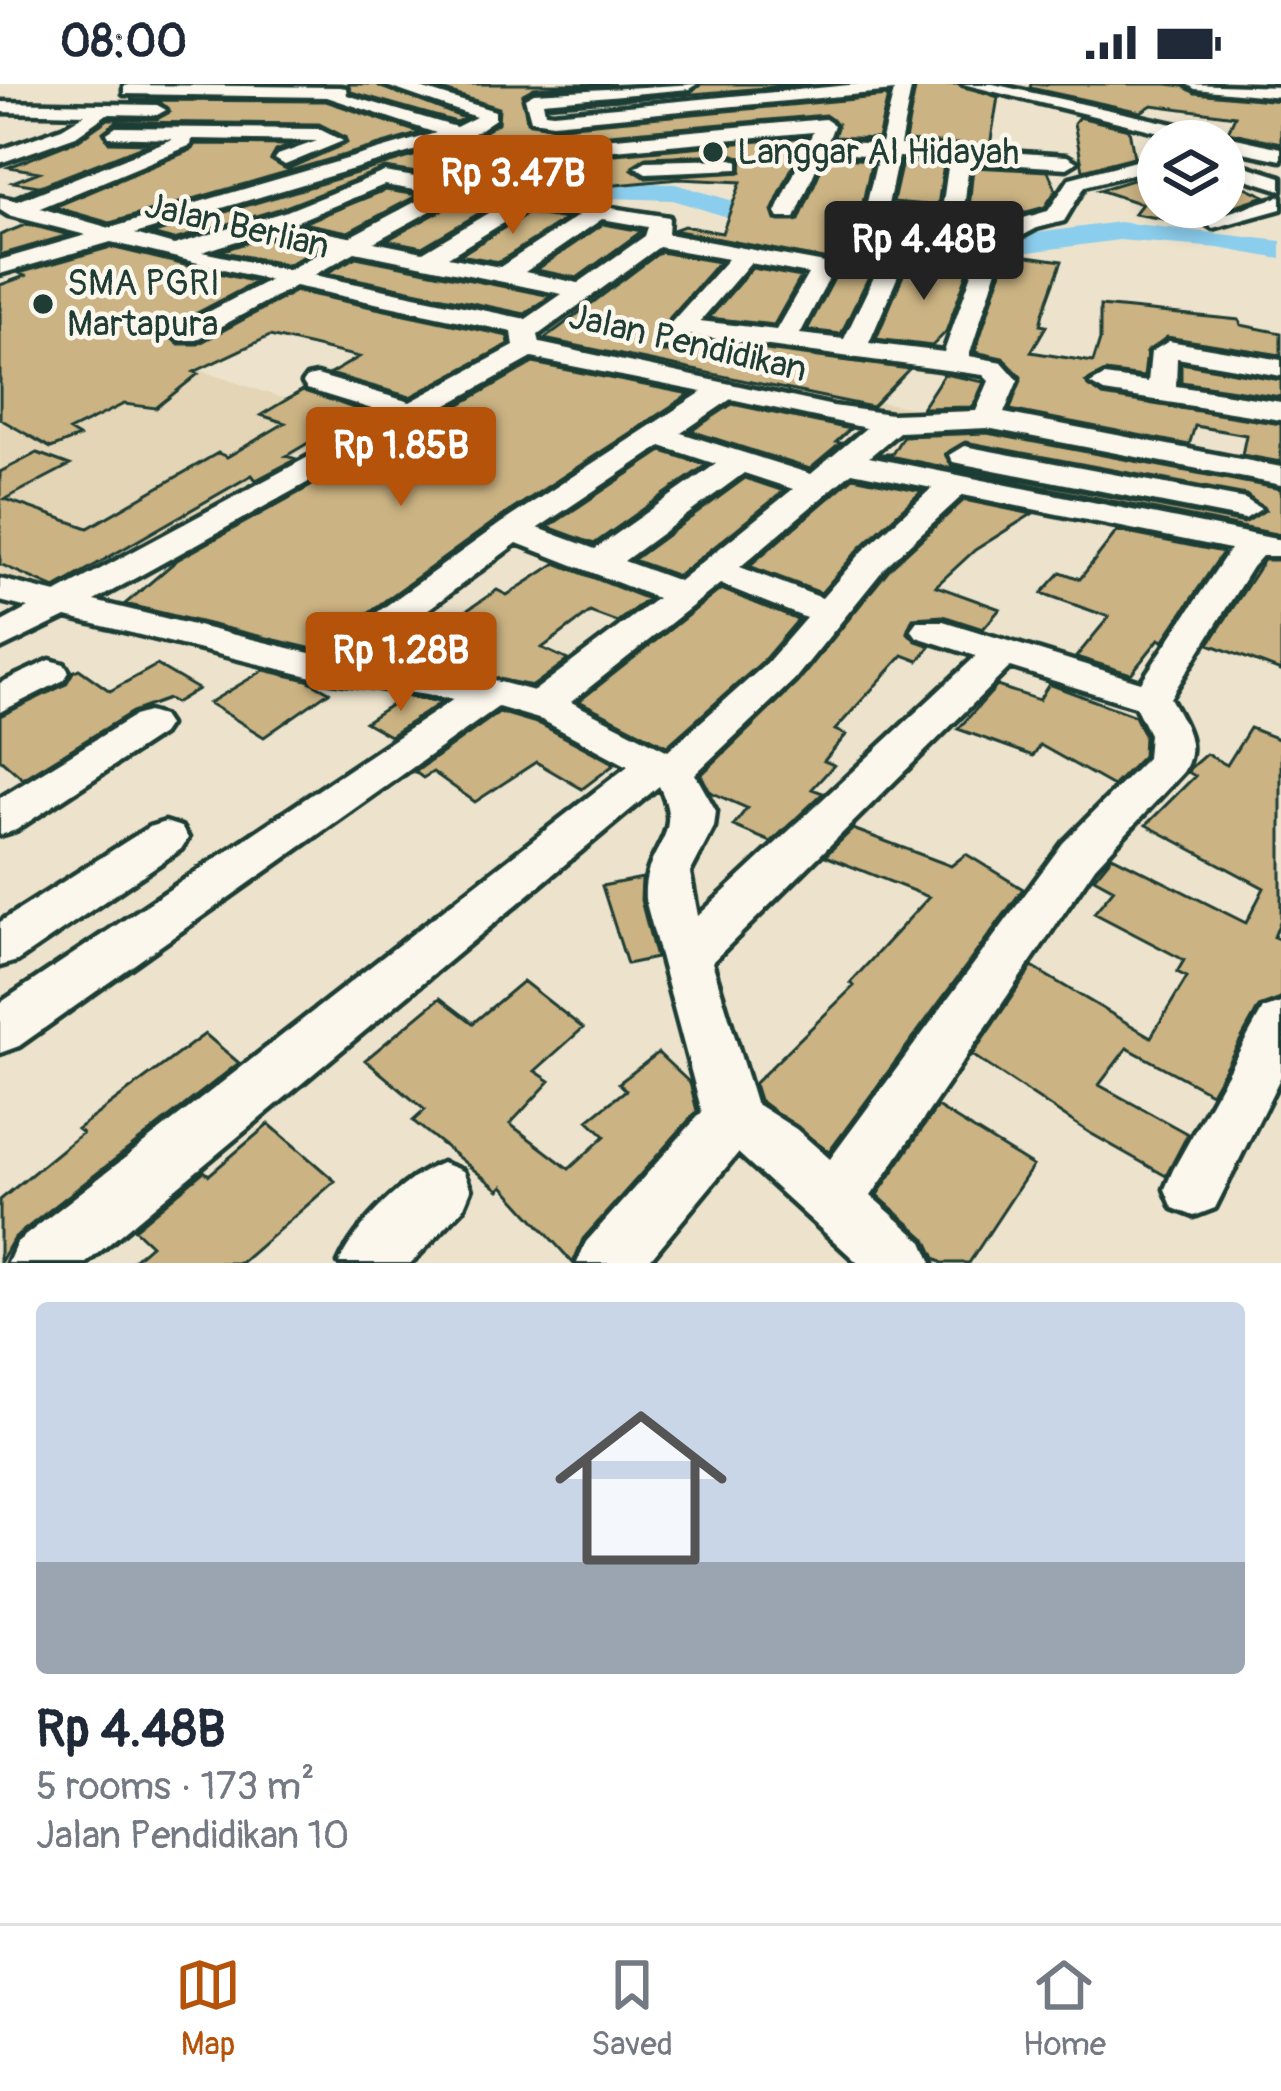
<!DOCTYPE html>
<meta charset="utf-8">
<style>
:root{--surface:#fff;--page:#f6f6f7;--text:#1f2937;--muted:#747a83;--line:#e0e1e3;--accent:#b45309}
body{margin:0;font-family:Pangolin,sans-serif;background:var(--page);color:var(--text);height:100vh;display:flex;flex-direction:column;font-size:45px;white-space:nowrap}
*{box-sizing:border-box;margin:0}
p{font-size:39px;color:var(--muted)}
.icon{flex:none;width:66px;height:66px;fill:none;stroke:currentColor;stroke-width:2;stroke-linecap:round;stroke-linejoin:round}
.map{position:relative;height:1179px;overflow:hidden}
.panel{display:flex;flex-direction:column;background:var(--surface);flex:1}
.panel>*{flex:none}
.fabs{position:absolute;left:1137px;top:36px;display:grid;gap:24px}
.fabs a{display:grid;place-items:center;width:108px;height:108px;border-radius:50%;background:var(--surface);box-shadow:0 6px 18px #0003;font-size:60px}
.price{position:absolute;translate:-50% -102px;padding:0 27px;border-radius:12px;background:var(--accent);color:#fff;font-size:39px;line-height:78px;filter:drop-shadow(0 3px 6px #0008)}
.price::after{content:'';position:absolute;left:50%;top:72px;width:36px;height:27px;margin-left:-18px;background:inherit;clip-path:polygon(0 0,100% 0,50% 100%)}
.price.current{background:#222;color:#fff}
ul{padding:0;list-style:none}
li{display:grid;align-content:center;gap:24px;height:636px;padding:0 36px}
li span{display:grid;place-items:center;height:372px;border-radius:12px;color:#555}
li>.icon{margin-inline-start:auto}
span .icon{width:216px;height:216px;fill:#fffc;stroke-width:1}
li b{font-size:51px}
.status{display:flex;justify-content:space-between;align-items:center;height:84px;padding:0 60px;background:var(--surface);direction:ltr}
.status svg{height:33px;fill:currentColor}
.menu{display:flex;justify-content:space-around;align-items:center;height:168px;border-top:3px solid var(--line);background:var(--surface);font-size:33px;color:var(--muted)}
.menu a{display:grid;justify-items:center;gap:6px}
.menu .current{color:var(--accent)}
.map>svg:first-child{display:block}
</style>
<div class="status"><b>08:00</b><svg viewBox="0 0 49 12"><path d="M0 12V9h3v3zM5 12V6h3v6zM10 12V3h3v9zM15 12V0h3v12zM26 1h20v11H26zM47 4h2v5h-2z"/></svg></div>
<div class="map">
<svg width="1281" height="1179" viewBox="0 0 1281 1179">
<rect width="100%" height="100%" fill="#ede3cc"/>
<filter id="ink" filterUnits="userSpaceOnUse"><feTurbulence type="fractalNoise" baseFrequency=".00833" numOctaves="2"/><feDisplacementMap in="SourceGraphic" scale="24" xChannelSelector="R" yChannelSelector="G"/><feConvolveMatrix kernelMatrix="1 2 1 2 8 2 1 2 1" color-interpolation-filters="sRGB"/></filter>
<g filter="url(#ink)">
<path fill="#e3d5b6" d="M0 205 46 235 351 337 193 433 38 509 0 499Z
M672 282 931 327 926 335 835 327 667 287Z"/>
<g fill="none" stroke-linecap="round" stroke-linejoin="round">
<path fill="#8bcdec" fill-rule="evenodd" d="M440 0C469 0 508 7 515 40L553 55 559 78 607 98 675 100 764 126 819 136H920L949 146 1014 152 1119 138 1281 157V175L1218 164 1119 156 1014 170 945 163 917 154H819L749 140 673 116 607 114 581 108 537 88 532 62 494 49C485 21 462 18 440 0Z"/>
</g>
<path fill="#cbb383" stroke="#1f3d34" stroke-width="3" fill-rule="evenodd" d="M348 0H377L464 34 456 38 351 8Z
M422 0H615L534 4 523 10 527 37 552 43 888 12 878 55 834 53 838 40 825 31 507 59 482 49 498 39 499 24Z
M701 0H812L548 22 689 9Z
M916 0H959L998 13 990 62 905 57Z
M1031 0H1167L1183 2 1195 9 1281 17V59L1228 48 1235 32 1152 21 1141 28 1030 4Z
M130 16 326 17 421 49 110 139 54 123 193 65 196 60 292 61 276 67 271 76 287 85 347 59 345 53 319 40 116 38 103 48 109 58 150 59 15 112 38 102 13 98 39 88 9 83 78 56 108 35H157L170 28 159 17Z
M1079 33 1129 45 1134 73 1083 86 1074 39Z
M806 53 772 127 775 136H799L826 73 872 76 859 137 872 146 883 142 882 150 905 154 884 162 841 250 807 246 838 187 834 177 673 146 684 142 722 149 741 98 679 95 542 108 534 102 520 105 385 84 286 123 174 156 151 150 454 60 504 80ZM731 70 742 74 741 88 646 94 632 85 646 73Z
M902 78 944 80 938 122 893 118Z
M973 83 1048 87 1056 106 1045 123 1027 128 969 124Z
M1158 88V123H1173L1164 135 1134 130 1142 120 1099 106Z
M1224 93 1265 112 1204 132 1182 123H1224Z
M385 106 418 111 348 148 303 139Z
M457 118 490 123 422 163 387 156Z
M528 129 566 135 499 178 460 171Z
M27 140 69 151 0 171V151Z
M603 140 642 147 577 194 536 186Z
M262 154 317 165 287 181 220 167Z
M111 163 256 198 176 240 170 253 178 260H198L296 207 508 252 509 260 410 313 330 290 359 273 270 252 194 288 198 290 156 324 124 320 69 347 79 353 51 364 0 335V201L25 192 19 189Z
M660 168 719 178 652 254 660 268H678L691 256 909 285 872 323 544 255Z
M1007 169 1062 177 1043 229 1040 241 1046 242 1031 268 1093 278 1100 256V222L1239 236 1241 241 1281 249V271L1167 253 1147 268 1144 293 1105 288 1086 298 1103 312 1281 340V378L1242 371 1246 351 1195 342 1189 361 1010 326 1021 293 1003 274 975 268Z
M356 173 551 212 525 230 327 189Z
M915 175 970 182 946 248 932 262 876 255 909 177Z
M752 184 801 193 774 241 709 234Z
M533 279 690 310 498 435 317 566 125 520 177 476 336 388 358 396 425 352 411 348Z
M1181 279 1281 296V313L1181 298Z
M944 290 984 298 973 323 922 324Z
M303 306 362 327 286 372 296 375 256 396 252 391 55 504 0 480V388L37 369 70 381 5 415 88 444 218 369 227 373 285 339 261 331Z
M732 320 850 345 836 358 841 359 810 385 691 347Z
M987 349 1281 405V451L879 370H892L903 352ZM965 358 1246 411 1265 426 1244 439 952 382 945 370Z
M662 367 706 381 594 460 548 443Z
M853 393 922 407 860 464 821 509 749 482Z
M745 394 784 407 678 492 633 476Z
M964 416 1032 430 975 466 936 502 1000 525 983 545 943 532 913 534 907 548 916 557 931 562 918 577 903 571 835 646 846 651 824 677 834 681 812 705 823 709 771 758 733 742 747 724 710 708 701 691 797 599 890 484Z
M1117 447 1223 468 1163 557 1159 555 1131 590 1076 573 1109 533 1042 509 1061 488 1080 495Z
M1264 476H1281V587L1209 560Z
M556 479 648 515 617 538 590 528 542 564 568 576 533 602 444 585 432 577 488 541 463 529 497 506 507 511Z
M721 505 798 536 763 577 667 662 579 617Z
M157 581 198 605 175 619 168 615 132 628 23 695 0 675V632L66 600 73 588 79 585 110 607Z
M264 586 307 596 329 608 264 653 209 619Z
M1049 600 1135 632 1144 651 1143 672 1113 702 1040 661 1033 672 958 645 997 602 1039 616Z
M404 612 442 618 390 652 365 638Z
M499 628 540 640 615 680 582 705 536 678 475 718 433 688 423 694 415 688Z
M1250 644 1281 656V835L1274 853 1281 856V915L1259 923 1211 1009 1127 964 1099 1001 1188 1050 1166 1092 1090 1049 972 971 1032 883 1151 953 1187 893 1177 888 1184 876 1094 829 1114 805 1094 794 1112 772 1246 839 1264 804 1146 741 1195 692 1188 688 1190 684 1206 670 1227 681Z
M853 745 951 782 966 770 1023 805 829 1068 759 1016 754 1000 854 902 850 899 929 813 825 772Z
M642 794 641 816 656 874 627 880 602 802Z
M523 897 583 944 535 987 550 997 510 1040 569 1085 605 1052 588 1036 626 1006 619 999 658 969 690 999 697 1027 583 1155 573 1179 503 1102 499 1106 413 1037 425 1026 365 976 440 914 473 939Z
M205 950 239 979 14 1154 0 1179V1116L82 1049 77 1045Z
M937 1023 1033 1082 969 1179H942L935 1174 926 1155 877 1111Z
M269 1040 335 1097 241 1179H130L151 1161 134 1145 204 1087 209 1091Z"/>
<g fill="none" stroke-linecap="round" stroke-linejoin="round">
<g stroke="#1f3d34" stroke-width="9">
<path id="minor" d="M381 0H407L495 27V35L473 50 506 64 825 35 834 41 828 57 881 60 894 7 553 39 531 36 525 14 534 9 697 0 689 5 543 18 545 28 553 29 860 0H912L900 61 1067 72 1077 78 1067 84 969 78 964 126 953 132 942 126 949 76 898 73 885 135 874 142 863 135 878 72 823 68 795 134H779L776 129 813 48 504 76 454 55 135 150 174 161 287 127 384 88 520 110 531 106 541 113 669 133 668 150 830 180 834 185 800 250 844 255 888 164 912 156 981 165C991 141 1024 134 1048 127L1070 94 1158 71V83L1085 102 1064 137 1037 144 1005 161 969 272 1002 278 1018 296 1004 329 1281 383V401L987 344 899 348 869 373 1281 456V472H1262L1252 483 1170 614C1184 639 1200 661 1183 688L1095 783 871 1112 923 1158 932 1179H858L738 1069 647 1179H577L586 1158 702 1028 645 815C642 761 687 756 659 702L86 1179H8L17 1158 628 682 542 636 498 623 19 962 0 969V919L454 615 325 596 66 533 0 565V539L28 524 0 517V495L56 509 388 330 307 305 303 299 307 293 317 291 410 318 514 262 512 248 295 202 196 256H178L174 250 178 244 269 196 111 158 0 190V176L86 151 8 131 0 126V113L18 117 172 55 109 53 107 49 116 43 319 45 343 57 285 81 275 75 278 71 317 57 192 55 191 61 40 124 110 144 436 49 327 13 124 10V2L130 1 340 3 346 4 347 11 456 43 476 33ZM384 101 432 109 349 153 288 141ZM456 113 503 120 423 168 374 158ZM527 124 578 132 500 183 448 173ZM602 135 648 143 645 152 578 199 525 188ZM262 149 330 163 288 186 202 168ZM659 163 728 175 660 251 656 257 660 263H678L689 251 983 291 989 297 976 327 891 330 833 322 540 259 538 251ZM355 168 562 210 526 235 314 191ZM914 170 976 178 944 268 869 259 906 173ZM750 179 808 190 776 246 700 237ZM532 274 702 308 501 439 318 571 94 517ZM731 315 866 344 811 390 681 349ZM661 362 716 380 595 465 538 444ZM852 388 932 404 863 467 822 514 740 483ZM744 389 793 405 679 497 624 477ZM963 411 1230 465 1141 598 943 537H917L911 545 917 553 976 572 698 832 690 789 714 743 716 727 695 690 794 596 887 481ZM517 459 657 514 534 607 492 596 359 577ZM720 500 806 534 766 580 668 667 571 618ZM1010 583 1135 622 1149 650 1147 674 1063 759 830 1075 796 1045 755 1019 712 878Z
M963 0H993L1281 64V76L1224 64V57H1196Z
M1187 0 1281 3V13L1195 5Z
M0 18 157 21 166 26 157 31 107 30 76 52 0 79V66L62 44 85 30 0 28Z
M731 75 738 77V85L646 89 636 83 646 77Z
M1224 75 1281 93V106L1224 88Z
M1281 112V125L1213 144 1202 137Z
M1169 257 1281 276V292L1177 274 1176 302 1281 318V336L1104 308 1090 300 1104 292 1148 298 1151 268Z
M964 362 1245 415 1261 425 1245 435 953 378 949 371Z
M50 576 64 580 69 588 64 596 0 628V599Z
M148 628 162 632 168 641 162 650 16 746 0 751V714L134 632Z
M165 738 181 743 188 754 181 765 17 877 0 882V838L149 743Z
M1281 919V992L1215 1124 1194 1132 1173 1124 1165 1105 1173 1086 1263 925Z
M442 1079 463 1087 471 1106 463 1125 411 1179H339C356 1141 403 1094 442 1079Z"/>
</g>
<use href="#minor" fill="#fbf7ec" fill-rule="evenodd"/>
</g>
</g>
<g fill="#1f3d34" stroke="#fbf7ec" stroke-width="4.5">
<circle cx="713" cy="68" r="12"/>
<circle cx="43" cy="220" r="12"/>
</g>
<g text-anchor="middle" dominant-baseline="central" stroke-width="9" stroke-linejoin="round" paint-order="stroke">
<g font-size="36" fill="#1f3d34" stroke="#fbf7ec" text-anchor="start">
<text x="737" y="68">Langgar Al Hidayah</text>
<text x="67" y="199">SMA PGRI<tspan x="67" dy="41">Martapura</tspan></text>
</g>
<g font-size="36" fill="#1f3d34" stroke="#fbf7ec">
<text transform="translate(237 142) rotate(13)">Jalan Berlian</text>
<text transform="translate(688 259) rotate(13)">Jalan Pendidikan</text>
</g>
</g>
</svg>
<div class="fabs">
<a><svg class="icon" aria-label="layers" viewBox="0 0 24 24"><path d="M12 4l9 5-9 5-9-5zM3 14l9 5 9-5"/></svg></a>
</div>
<b class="price" style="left:513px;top:153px">Rp 3.47B</b>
<b class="price current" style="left:924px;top:219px">Rp 4.48B</b>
<b class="price" style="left:401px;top:425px">Rp 1.85B</b>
<b class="price" style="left:401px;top:630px">Rp 1.28B</b>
</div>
<section class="panel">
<ul>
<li><span style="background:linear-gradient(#c9d6e8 70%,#9aa5b1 0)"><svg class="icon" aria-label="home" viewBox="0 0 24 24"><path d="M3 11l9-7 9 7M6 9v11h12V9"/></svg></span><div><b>Rp 4.48B</b><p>5 rooms · 173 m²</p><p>Jalan Pendidikan 10</p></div></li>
</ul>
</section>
<nav class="menu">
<a class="current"><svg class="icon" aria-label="map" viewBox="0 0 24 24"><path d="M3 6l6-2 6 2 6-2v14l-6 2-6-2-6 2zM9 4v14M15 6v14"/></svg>Map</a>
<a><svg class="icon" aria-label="saved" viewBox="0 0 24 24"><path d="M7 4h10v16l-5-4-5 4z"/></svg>Saved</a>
<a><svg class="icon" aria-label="home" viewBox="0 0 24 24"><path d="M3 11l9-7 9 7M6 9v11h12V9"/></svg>Home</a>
</nav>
